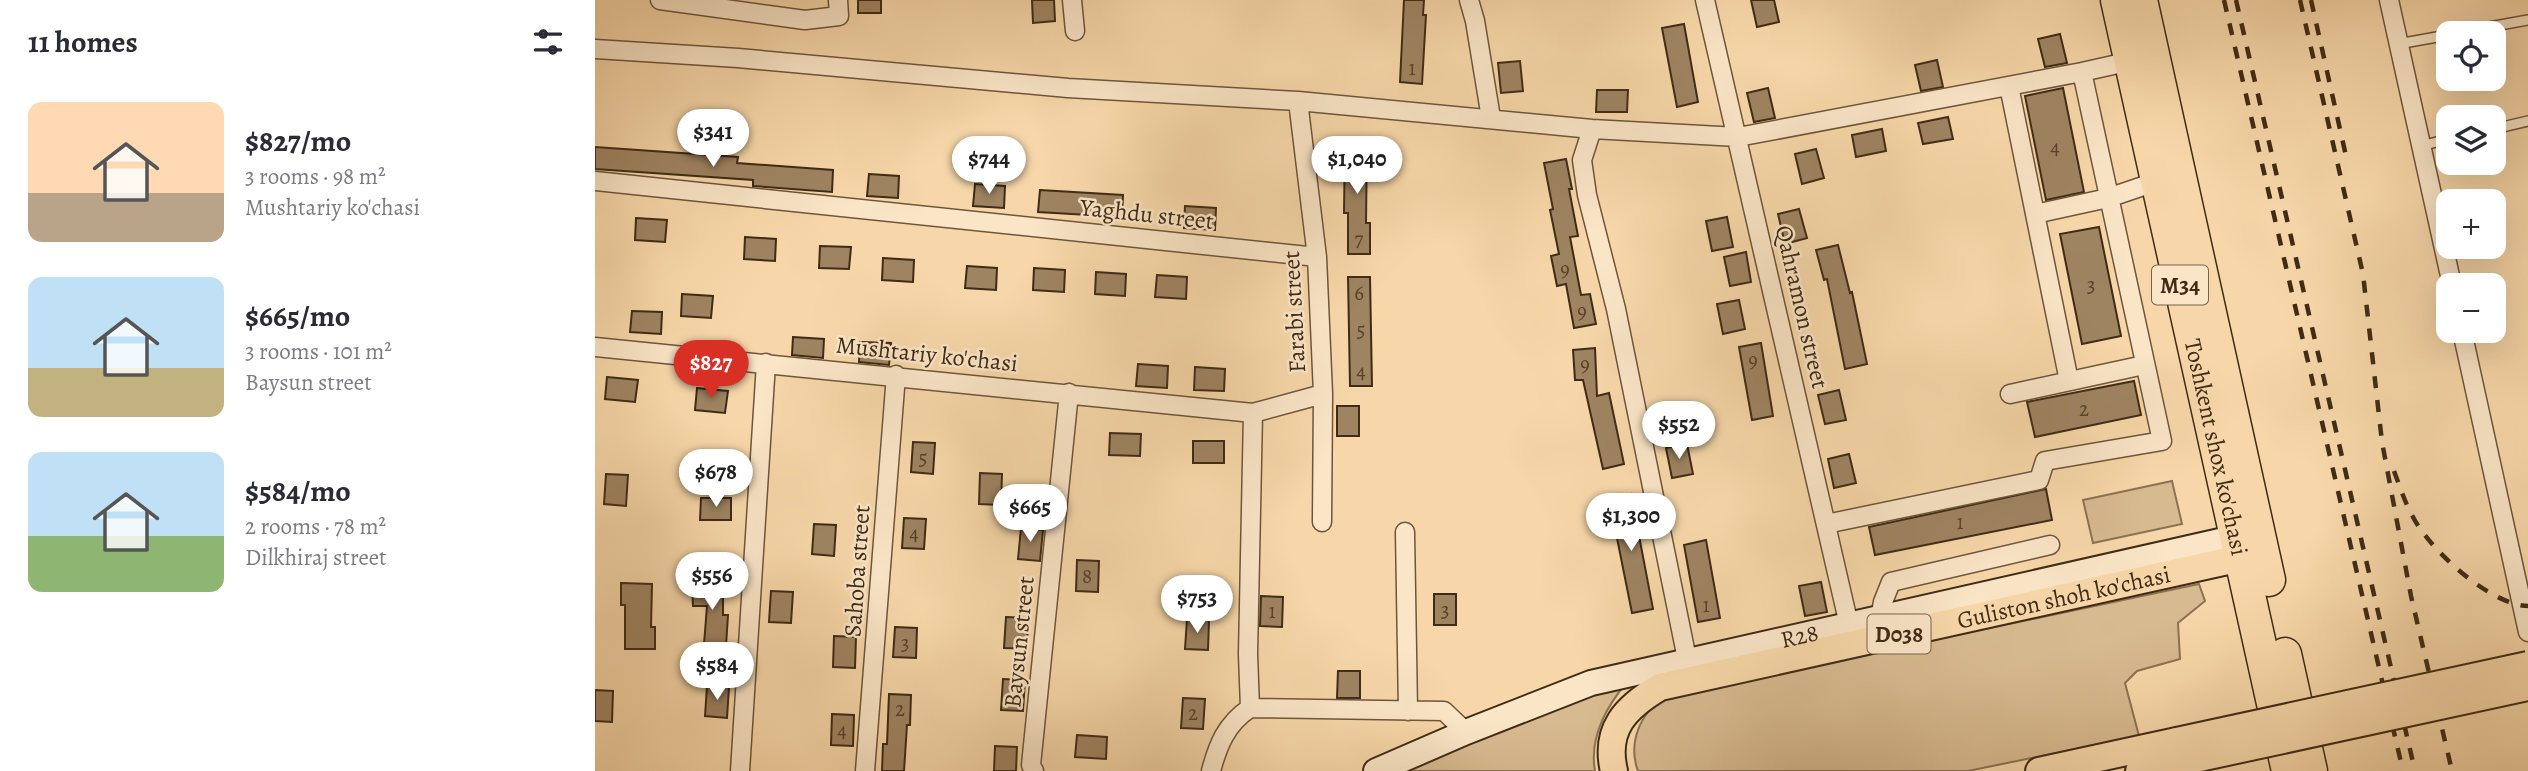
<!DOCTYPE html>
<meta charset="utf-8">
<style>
:root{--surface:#fff;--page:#f7f7f7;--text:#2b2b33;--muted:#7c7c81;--accent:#d93025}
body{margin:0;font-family:Alegreya,serif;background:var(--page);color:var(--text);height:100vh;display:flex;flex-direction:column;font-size:26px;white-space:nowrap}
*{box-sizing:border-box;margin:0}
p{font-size:23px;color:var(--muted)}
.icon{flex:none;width:38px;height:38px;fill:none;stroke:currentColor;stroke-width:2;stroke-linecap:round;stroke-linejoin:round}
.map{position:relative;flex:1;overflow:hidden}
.sheet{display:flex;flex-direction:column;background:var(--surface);width:595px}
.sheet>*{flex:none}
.buttons{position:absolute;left:1841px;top:21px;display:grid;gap:14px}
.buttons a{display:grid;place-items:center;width:70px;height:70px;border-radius:14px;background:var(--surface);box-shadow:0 7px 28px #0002;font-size:35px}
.price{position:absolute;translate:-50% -60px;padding:0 16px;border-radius:24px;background:#fff;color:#222;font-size:23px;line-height:46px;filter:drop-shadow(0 2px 4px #0008)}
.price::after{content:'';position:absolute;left:50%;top:42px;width:21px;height:16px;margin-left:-10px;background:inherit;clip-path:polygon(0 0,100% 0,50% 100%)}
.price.selected{background:var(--accent);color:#fff}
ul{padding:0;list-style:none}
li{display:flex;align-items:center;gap:21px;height:175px;padding:0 28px}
li span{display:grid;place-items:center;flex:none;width:196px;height:140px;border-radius:14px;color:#555}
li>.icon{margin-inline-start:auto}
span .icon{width:84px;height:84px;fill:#fffc;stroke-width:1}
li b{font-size:30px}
h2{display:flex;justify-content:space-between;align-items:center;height:84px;padding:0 28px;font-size:30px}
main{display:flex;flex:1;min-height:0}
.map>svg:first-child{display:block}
</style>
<main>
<section class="sheet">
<h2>11 homes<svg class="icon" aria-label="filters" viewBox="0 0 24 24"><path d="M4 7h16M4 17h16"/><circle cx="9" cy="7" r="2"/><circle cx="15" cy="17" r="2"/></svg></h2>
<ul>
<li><span style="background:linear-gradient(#ffd9b3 65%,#b9a48a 0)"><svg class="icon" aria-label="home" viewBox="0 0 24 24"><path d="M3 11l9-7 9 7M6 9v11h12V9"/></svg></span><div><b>$827/mo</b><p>3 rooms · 98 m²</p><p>Mushtariy ko'chasi</p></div></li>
<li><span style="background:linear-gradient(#bfe0f5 65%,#c2b280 0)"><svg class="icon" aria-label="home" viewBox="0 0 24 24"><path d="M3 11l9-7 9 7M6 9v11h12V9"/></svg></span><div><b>$665/mo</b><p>3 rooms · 101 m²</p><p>Baysun street</p></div></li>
<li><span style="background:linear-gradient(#bfe0f5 60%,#8fb573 0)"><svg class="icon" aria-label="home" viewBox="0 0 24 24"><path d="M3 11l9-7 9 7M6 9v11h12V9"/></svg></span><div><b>$584/mo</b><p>2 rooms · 78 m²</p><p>Dilkhiraj street</p></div></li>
</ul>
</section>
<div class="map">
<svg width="1933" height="771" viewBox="0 0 1933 771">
<rect width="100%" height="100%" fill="#f7d7a9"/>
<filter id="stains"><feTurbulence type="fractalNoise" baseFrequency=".00286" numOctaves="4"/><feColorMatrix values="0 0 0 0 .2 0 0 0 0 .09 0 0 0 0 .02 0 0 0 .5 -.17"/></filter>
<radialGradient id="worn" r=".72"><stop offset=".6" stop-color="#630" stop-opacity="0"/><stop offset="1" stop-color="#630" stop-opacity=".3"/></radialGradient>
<path fill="#d8ba90" stroke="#8c7253" stroke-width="2" d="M1577 481 1587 524 1498 543 1488 500Z
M1604 584 1610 601 1583 623 1585 659 1542 671 1530 683 1544 736 1373 771H1043C1033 744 1044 713 1070 698 1077 695 1085 694 1092 692Z
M1032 682C1011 707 994 737 1000 771H806L999 688Z"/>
<path fill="#9f8462" stroke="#3f2b16" stroke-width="2" d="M263 0H286V13H263Z
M437 0H459L460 21 438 23Z
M809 0H829L828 15H831L827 84 805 82Z
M1156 0H1179L1184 22 1162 27Z
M1089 24 1103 102 1082 107 1067 28Z
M1465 34 1472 63 1450 67 1443 39Z
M1342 60 1348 87 1326 91 1320 65Z
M925 61 928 91 906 93 903 63Z
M1173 88 1180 118 1159 122 1152 93Z
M1468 88 1489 192 1451 200 1430 96Z
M1002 90H1033L1032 112H1001Z
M1353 117 1358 139 1328 144 1323 123Z
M1287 129 1291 151 1261 157 1257 135Z
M750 139H772L771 223H775V254H753V213H749Z
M0 147 143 157 142 163 238 170 237 192 158 186V180L0 169Z
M1221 149 1229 178 1207 184 1200 154Z
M971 159 977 189H974L983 236 975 237 986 295 995 294 1001 324 979 328 971 284 962 286 956 256 964 254 955 210 958 209 949 163Z
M274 174 304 176 303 198 272 196Z
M380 184 410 186 409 208 378 206Z
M445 190 528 195 527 217 443 212Z
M590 206 621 208 620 230 589 228Z
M1204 209 1212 238 1190 244 1183 214Z
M1132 217 1138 247 1117 251 1111 221Z
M41 218 72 220 70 242 40 240Z
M1504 227 1526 336 1487 344 1465 234Z
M150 237 181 239 180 261 149 259Z
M1243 245 1255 293 1257 292 1272 364 1250 369 1232 279 1229 280 1221 250Z
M225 246 256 247 254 269 224 268Z
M1151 252 1156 282 1135 286 1129 257Z
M288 258 319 260 318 282 287 280Z
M372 266 402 268 401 290 370 288Z
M439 268 470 270 469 292 438 290Z
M501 272 531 274 530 296 500 294Z
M562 275 592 277 591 299 560 297Z
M753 277H775L777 386H755Z
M87 294 118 296 116 318 86 316Z
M1144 300 1150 329 1128 334 1122 304Z
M37 311 67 312 66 334 35 332Z
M198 337 229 339 228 358 197 355Z
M265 342 296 343 294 365 264 362Z
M1166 343 1178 416 1157 420 1144 347Z
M1000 348 1002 396 1014 393 1029 464 1008 469 988 380H980L978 350Z
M543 364 573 366 572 388 541 386Z
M600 367 630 369 629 391 599 390Z
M12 377 43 380 40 402 10 399Z
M1539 381 1546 415 1440 437 1432 402Z
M102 388 133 391 130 413 100 410Z
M1244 390 1251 420 1230 424 1223 395Z
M742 406H764V436H742Z
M515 433 546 434 545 456 514 455Z
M598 441H629V463H598Z
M318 442 340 443 338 474 316 472Z
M1092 444 1098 474 1077 478 1071 448Z
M1254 454 1261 483 1239 488 1233 459Z
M385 473 407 474 406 505 384 504Z
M11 474 33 475 31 506 9 504Z
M1451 489 1457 520 1280 555 1274 527Z
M1036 494 1058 609 1037 613 1014 498Z
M106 498H136V520H105Z
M309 518 331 519 329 549 307 548Z
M219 524 241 525 239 556 217 554Z
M426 528 448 530 445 561 423 559Z
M1111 540 1125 618 1103 622 1089 545Z
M482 560 504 561 503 592 481 591Z
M1226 582 1232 612 1210 616 1204 586Z
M26 583 57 584 56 627H60V649H30V605H26Z
M97 584H128V615H133L131 646 109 644 112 606H98Z
M176 591 198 592 196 623 174 622Z
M839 594H861V625H839Z
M666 596 688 597 687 627 665 626Z
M411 617 433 618 432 649 409 648Z
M592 619 614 620 613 650 590 649Z
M300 627 322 628 321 658 298 657Z
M239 636 261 637 260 668 238 667Z
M743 671H765V698H742Z
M408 679 430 680 428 711 406 710Z
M112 686 134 687 132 718 110 716Z
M0 690 18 691 17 722 0 721Z
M294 694 316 695 315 725H312L309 771H287L288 744H292Z
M588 698 610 699 608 729 586 728Z
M237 714 259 715 258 746 236 745Z
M482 735 512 737 511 759 480 757Z
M400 746 422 747 421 771H399Z"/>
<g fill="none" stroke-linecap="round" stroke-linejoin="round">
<g stroke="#6d563b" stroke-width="12">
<path id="lane" d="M1861 33 1933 20
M1803 44 1853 35
M1899 129 1933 121
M1826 146 1853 139"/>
</g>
<g stroke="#6d563b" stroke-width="21">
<path id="street" d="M65 0 210 20 244 16 243 0
M477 0 480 31
M874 0 880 21 896 118
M1110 0 1254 625
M1794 0 1857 285
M0 49 143 58 473 88 703 101 997 129 1143 137 1487 72 1536 61
M1414 86 1474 381
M703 101 722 257 728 394 727 522
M997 129 987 160 992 195 1021 309 1092 659
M0 181 722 257
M1440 214 1513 198 1563 181
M1867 331 1933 632
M0 347 658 413 728 394
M1415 394 1549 365
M1231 524 1444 480 1450 461 1567 441 1487 72
M810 532 813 711
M1285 618 1288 602 1296 582 1455 545
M655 708 653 654 658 413
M145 771 171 363
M270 771 301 375
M439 771 436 765 474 393
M616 771C623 745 631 724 655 708L849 711 871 732"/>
</g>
<g stroke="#3f2b16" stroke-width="28">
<g id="secondary">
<path id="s1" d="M781 771 871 732 996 683 1656 534"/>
</g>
</g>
<g stroke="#3f2b16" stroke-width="30">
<g id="primary">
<path id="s2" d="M1019 771C1009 729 1031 707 1065 687L1664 554"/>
<path d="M1444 771 1582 741"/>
<path d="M1544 771 1586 762"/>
</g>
</g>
<g stroke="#3f2b16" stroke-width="35">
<g id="highway">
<path id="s3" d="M1522 0 1693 771"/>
<path d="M1546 0 1674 580"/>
<path d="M1690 654 1716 771"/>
</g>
</g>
<use href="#lane" stroke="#fae5c7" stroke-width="9"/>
<use href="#street" stroke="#fae5c7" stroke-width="18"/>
<use href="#secondary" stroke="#fae5c7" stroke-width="24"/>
<use href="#primary" stroke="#f7d7a9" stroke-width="26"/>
<use href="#highway" stroke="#f7d7a9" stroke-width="32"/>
<path stroke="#3f2b16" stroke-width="4.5" stroke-dasharray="12 12" stroke-linecap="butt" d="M1629 0 1808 771
M1641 0 1820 771
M1705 0 1768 274 1787 442 1816 596 1857 771
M1716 0 1751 156
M1799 471C1805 487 1810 503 1818 517 1835 550 1895 605 1933 606"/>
<g stroke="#3f2b16" stroke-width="30" stroke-linecap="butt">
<path id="primary-bridge" d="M1582 741 1933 665
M1586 762 1933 687"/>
</g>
<use href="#primary-bridge" stroke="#f7d7a9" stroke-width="26"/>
</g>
<g text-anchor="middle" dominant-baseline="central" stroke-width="5" stroke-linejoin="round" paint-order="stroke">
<g font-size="21" fill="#574129">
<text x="817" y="68">1</text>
<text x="1460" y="147">4</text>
<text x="764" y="239">7</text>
<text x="970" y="269">9</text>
<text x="1496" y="285">3</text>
<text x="764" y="293">6</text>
<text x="987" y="311">9</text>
<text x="766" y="330">5</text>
<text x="1158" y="360">9</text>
<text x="990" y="364">9</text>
<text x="766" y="371">4</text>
<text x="1489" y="409">2</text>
<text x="328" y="458">5</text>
<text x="1365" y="522">1</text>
<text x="319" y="533">4</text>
<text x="492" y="576">8</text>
<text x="1111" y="605">1</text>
<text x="850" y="610">3</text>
<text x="677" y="611">1</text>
<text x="310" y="643">3</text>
<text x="305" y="709">2</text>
<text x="598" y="713">2</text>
<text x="247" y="730">4</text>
</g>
<g fill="#fae5c7" stroke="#77634b" stroke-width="2">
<rect x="1557" y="265.5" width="56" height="39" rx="5"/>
<rect x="1272.5" y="614.5" width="63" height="39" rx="5"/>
</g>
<g font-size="23" font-weight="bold" fill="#3f2b16">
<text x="1585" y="285">M34</text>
<text x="1304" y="634">D038</text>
</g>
<g font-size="24" fill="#3f2b16" stroke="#fae5c7">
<text transform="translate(552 214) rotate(6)">Yaghdu street</text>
<text transform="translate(1207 307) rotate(77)">Qahramon street</text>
<text transform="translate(699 312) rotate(-93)">Farabi street</text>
<text transform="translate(332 354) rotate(6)">Mushtariy ko'chasi</text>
<text stroke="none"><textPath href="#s3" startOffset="458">Toshkent shox ko'chasi</textPath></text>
<text transform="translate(262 571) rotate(-86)">Sahoba street</text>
<text stroke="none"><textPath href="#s2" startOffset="518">Guliston shoh ko'chasi</textPath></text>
<text stroke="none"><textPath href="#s1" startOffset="446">R28</textPath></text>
<text transform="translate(424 642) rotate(-84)">Baysun street</text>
</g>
</g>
<rect width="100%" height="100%" filter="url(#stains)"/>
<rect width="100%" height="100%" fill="url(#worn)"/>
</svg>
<div class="buttons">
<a><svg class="icon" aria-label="locate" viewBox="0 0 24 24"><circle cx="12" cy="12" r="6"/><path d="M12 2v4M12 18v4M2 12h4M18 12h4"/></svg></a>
<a><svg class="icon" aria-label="layers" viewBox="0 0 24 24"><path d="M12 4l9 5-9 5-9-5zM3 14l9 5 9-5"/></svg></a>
<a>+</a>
<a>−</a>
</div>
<b class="price" style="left:118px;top:169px">$341</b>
<b class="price" style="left:394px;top:196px">$744</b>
<b class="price" style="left:762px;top:196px">$1,040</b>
<b class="price selected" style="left:116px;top:400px">$827</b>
<b class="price" style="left:1084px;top:461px">$552</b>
<b class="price" style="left:121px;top:509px">$678</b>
<b class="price" style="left:435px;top:544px">$665</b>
<b class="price" style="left:1036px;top:553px">$1,300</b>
<b class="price" style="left:117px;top:612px">$556</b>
<b class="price" style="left:602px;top:635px">$753</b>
<b class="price" style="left:122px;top:702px">$584</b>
</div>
</main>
